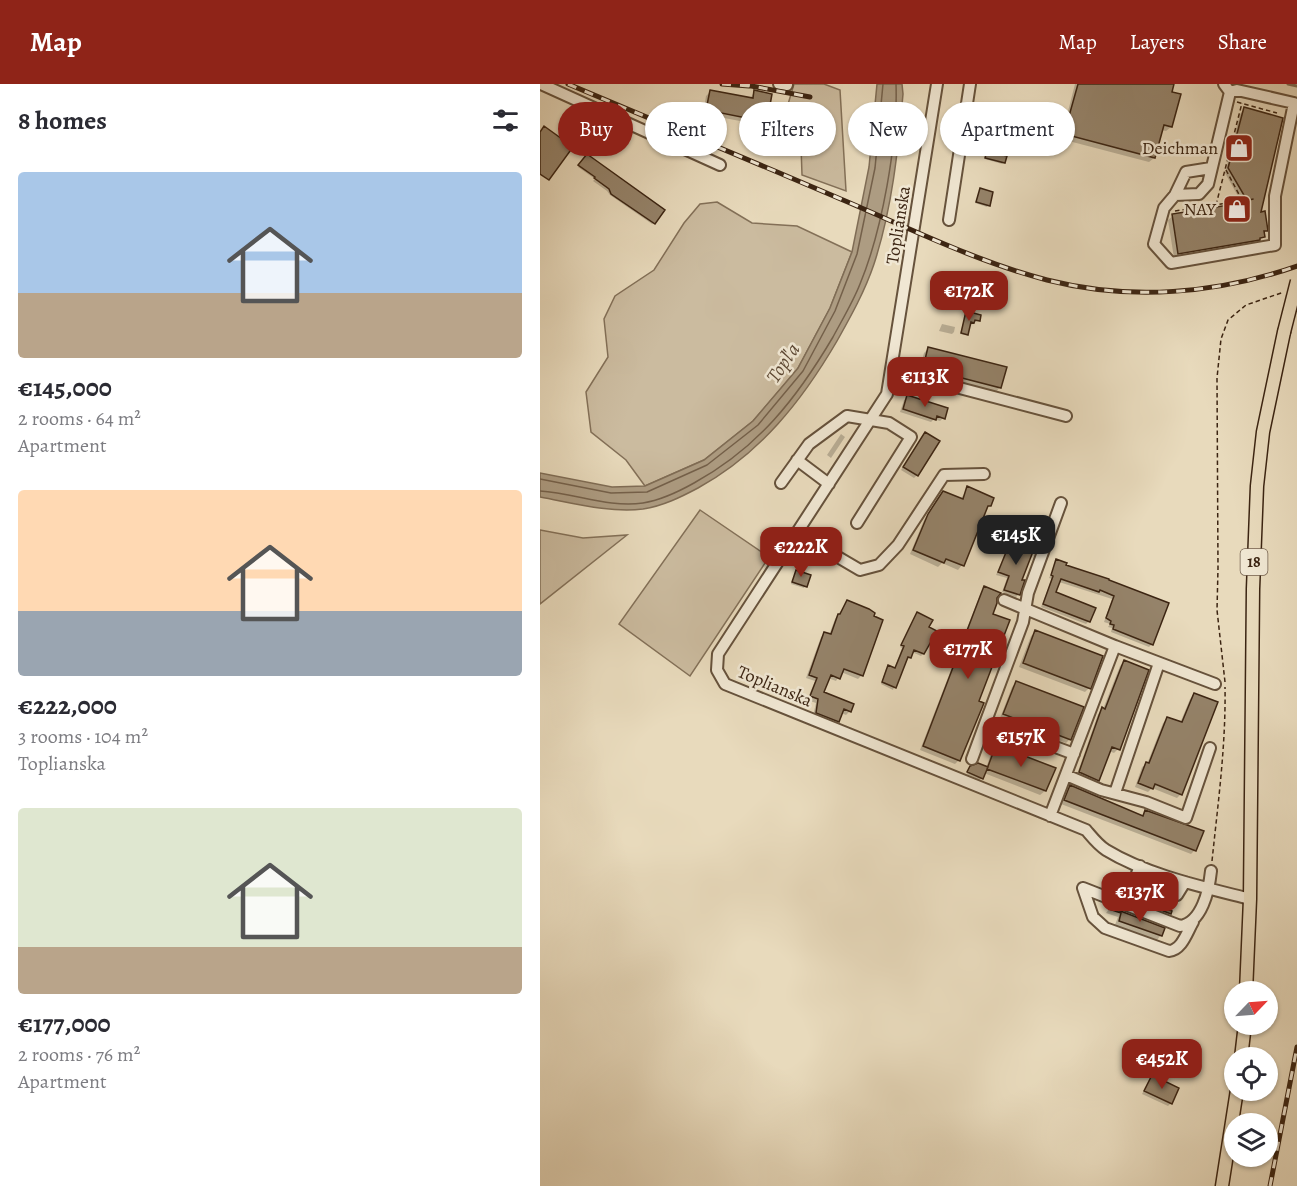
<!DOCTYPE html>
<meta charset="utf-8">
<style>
:root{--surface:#fff;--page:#f2f2f3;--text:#2b2b33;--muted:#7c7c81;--accent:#8f2418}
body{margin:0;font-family:Alegreya,serif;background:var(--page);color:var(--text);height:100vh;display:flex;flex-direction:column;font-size:22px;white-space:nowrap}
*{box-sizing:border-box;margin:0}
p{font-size:20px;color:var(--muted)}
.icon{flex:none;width:33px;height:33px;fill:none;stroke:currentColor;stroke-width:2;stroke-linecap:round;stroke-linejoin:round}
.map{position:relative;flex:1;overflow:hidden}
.drawer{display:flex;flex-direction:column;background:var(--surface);width:540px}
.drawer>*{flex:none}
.top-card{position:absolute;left:18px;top:18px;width:570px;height:54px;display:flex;gap:12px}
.needle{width:39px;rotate:65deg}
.tools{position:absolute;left:684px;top:897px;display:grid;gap:12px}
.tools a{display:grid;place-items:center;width:54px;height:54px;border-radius:50%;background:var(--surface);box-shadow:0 2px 4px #0004;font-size:30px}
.price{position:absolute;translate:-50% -51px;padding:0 14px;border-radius:12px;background:var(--accent);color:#fff;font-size:20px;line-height:39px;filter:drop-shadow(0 2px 3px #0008)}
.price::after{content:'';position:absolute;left:50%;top:36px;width:18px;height:14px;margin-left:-9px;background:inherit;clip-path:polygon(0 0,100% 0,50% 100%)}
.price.current{background:#222;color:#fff}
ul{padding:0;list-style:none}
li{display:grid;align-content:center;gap:12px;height:318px;padding:0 18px}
li span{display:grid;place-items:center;height:186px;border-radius:6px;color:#555}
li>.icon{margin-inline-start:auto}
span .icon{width:108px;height:108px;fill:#fffc;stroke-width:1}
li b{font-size:26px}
h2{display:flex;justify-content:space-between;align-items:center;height:72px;padding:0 18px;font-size:26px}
.tag{padding:0 21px;border-radius:27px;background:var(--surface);box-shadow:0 2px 4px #0004;font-size:21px;line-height:54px}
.tag.current{background:var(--accent);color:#fff}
header{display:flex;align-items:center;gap:36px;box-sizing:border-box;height:84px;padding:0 30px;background:var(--accent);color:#fff}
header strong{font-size:28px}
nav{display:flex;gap:33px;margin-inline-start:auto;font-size:21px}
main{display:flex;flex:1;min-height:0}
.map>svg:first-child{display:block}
</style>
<header>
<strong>Map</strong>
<nav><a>Map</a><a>Layers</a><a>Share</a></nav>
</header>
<main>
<section class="drawer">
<h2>8 homes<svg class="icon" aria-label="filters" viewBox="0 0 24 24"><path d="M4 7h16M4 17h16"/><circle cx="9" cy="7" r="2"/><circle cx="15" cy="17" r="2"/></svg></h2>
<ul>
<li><span style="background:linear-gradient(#a9c7e8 65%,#b9a48a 0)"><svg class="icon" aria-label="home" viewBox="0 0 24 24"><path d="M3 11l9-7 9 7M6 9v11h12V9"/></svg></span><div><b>€145,000</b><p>2 rooms · 64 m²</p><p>Apartment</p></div></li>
<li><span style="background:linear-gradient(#ffd9b3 65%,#9aa5b1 0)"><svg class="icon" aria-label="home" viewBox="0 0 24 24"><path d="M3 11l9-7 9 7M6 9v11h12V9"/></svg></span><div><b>€222,000</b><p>3 rooms · 104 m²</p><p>Toplianska</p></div></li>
<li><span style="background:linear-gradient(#dfe7d0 75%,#b9a48a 0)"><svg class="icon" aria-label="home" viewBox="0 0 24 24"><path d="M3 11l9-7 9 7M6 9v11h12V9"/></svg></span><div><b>€177,000</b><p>2 rooms · 76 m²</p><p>Apartment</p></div></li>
</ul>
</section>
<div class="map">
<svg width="757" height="1102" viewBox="0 0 757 1102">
<rect width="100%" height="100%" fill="#e8dabc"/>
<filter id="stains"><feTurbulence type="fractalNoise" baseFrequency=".00333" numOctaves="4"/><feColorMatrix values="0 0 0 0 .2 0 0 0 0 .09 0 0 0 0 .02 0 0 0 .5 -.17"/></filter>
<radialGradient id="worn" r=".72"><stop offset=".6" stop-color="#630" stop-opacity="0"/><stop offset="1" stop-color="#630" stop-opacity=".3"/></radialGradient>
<path fill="#cbbb9f" stroke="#837058" stroke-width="1.5" d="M254 0H284L300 6 306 107 262 91 260 32 246 27Z
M177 118 212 139 257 142 312 168 290 224 257 286 213 337 164 376 105 402 86 376 51 348 46 308 68 273 64 235 75 212 114 186 144 139 160 120Z
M160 426 229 473 150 592 79 540Z
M0 446 43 454 87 451 0 520Z"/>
<path fill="#ad9c82" stroke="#7f6c55" stroke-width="1.5" d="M337 0H362L363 10C358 67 352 125 334 180 325 207 311 232 297 257 262 317 220 370 158 404 141 413 123 422 103 425 69 429 33 419 0 413V389L72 403 105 402 164 376 213 337 258 284 290 224 312 168 329 83Z"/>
<path fill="#0003" d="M535 0H633L630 9 631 43 626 47 621 46 614 74 609 78 521 55Z
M171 7 210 15 214 8 226 37 221 41 163 30 166 12Z
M705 25 719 129 726 146 722 150 723 153 714 160 634 174 628 136 633 132 703 121 685 89 700 30Z
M459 26 472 30 470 36 468 38 455 35Z
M444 43 458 46 452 70 464 78 462 80 445 75 448 60H445L446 56 440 55Z
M48 72 114 139 112 140 70 111 67 107 53 97 55 95 38 83Z
M440 106 448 121 447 123 435 119Z
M426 228 438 237 429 240 425 251 420 250Z
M402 240 415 243 414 248 412 250 399 247Z
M388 265 460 303 456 308 379 288 384 269Z
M368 313 403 334 400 337 394 335 391 338 360 328 364 316Z
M301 350 305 353 291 374 287 371Z
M382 353 377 391 374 394 361 386Z
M428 404 449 421 445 426 422 481 418 486 402 479 398 483 370 470 384 436 398 413 403 409 420 416Z
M471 458 480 497 479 510 476 513 462 508 467 494 456 491Z
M517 477 524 482 567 496 612 560 609 563 571 548 572 544 568 543 570 540 564 538 572 515 519 498 514 509 549 537 546 540 501 523 512 495 509 494Z
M255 489 269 492 264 504 251 500Z
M445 504 455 513 437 618 419 676 415 680 380 666 441 508Z
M307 518 322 591 318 595 301 588 296 597 288 594 282 609 310 627 306 631 301 629 294 641 273 632 276 619 267 616 275 597 266 594 281 553 285 550 289 551 295 535Z
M375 532 387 544 383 570 381 572 372 568 370 574 365 575 353 606 341 600 346 585 349 583 354 585 362 564 360 563Z
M496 548 549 604 545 608 479 583 491 552Z
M584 578 578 665 574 669 569 667 557 696 553 700 536 693 558 630 563 625 580 582Z
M476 599 530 655 526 659 460 634 472 603Z
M654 610 641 710 637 714 612 704 608 708 595 703 602 683 607 680 623 639 627 635 640 639 650 615Z
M457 663 514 684 505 707 500 711 444 689 440 696 427 690 428 686 446 684 452 667Z
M530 703 601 733 605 727 655 766 651 770 521 720 526 707Z
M576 808 630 828 629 829 625 834 572 813Z
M570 824 623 845 621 851 617 856 575 841 578 833 566 829Z
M612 993 631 1019 628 1022 602 1010Z"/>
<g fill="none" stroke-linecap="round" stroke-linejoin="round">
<path stroke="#74604a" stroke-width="1.5" d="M0 395 71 409 107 408 167 381 218 341 263 287 295 227 317 170 335 84 343 0
M0 407C35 409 68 424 103 419 122 416 138 408 154 399 218 364 257 314 293 253 302 236 313 218 320 200 342 147 358 58 356 0"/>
<path stroke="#7f6c55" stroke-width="3" d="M748 0 757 2"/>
</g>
<path fill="#95836a" stroke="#3b2412" stroke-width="1.5" d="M538 0H634L632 8 641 10 632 43 624 41 615 74 524 50Z
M170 6 213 14 214 6 232 10 227 38 166 26Z
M704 23 743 34 721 128 725 127 728 147H724L725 153 720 154V156L638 170 632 130 708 118 688 84Z
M444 41 460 45 454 69 467 72 465 79 445 74 449 59 446 58 447 55 441 53Z
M4 42 33 63 9 96 0 90V48Z
M47 70 125 126 115 140 71 110 69 105 54 94 55 93 38 81Z
M440 104 453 108 450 122 436 118Z
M426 227 441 231 440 237 435 236 434 239 431 238 428 251 421 249Z
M388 263 467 283 461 304 383 284Z
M367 311 408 324 405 335 397 332 396 336 363 325Z
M385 348 400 357 378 392 363 383Z
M427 402 454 414 451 422H448L424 482 406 475 404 479 373 466 388 430 403 407 423 415Z
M471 456 494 465 482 496H485L480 511 464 506 469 492 458 488Z
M516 475 527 479 526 481 569 495V496L629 519 613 561 573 545 574 541 570 540 571 537 566 534 574 512 560 506 559 508 521 495 516 508 556 524 550 538 503 520 513 492 511 491Z
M256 486 271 491 267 503 252 498Z
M444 502 461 509 457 514V519L453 530 470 536 439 617 444 619 420 677 383 662Z
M307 516 329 525 335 529 334 532 343 536 323 592 304 585 300 595 291 591 284 608 314 620 311 628 304 625 299 638 276 629 278 615 270 612 277 594 269 591 284 548 291 550 298 530H300Z
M377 528 393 536 389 543 397 547 384 570 374 566 371 574 368 573 356 604 342 598 348 581 355 584 364 562 361 561Z
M495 546 563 572 551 605 483 579Z
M584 576 609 586 580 666 572 663 559 697 539 688 562 623 565 625Z
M476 597 544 623 531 656 463 630Z
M654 609 678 618 642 711 615 700 613 705 598 699 606 678 609 679 627 633 642 638Z
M456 661 516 684 506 707 447 685Z
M438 679 448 683 443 695 427 688 430 682Z
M530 701 603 732 605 726 664 747 656 767 524 716Z
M576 807 614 818 613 820 632 827 631 830 575 808Z
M570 823 625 844 622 852 579 837 581 829 569 825Z
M612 991 639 1004 632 1020 604 1007Z"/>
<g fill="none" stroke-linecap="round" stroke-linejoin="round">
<g stroke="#66523c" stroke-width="14">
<path id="minor" d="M1 0 180 81
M239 0 247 1
M397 0 347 310 178 570 177 586 185 600 546 746C552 753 558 761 566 766 607 791 663 803 710 815
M671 84 646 88 635 111 659 110 668 100 690 8 684 0
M635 111 624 124 614 160 631 179 735 161V112L754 19 697 6 690 8
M409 136 430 0
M351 286 526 332
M257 376 289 400
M241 399 269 360 307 332 349 339 371 353 317 439
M521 419 488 509 483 538 446 637 534 670
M257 449 320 486 339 481 358 461 404 391 444 390
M464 516 575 562
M432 675 446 637
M526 691 561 706 606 718 646 734 670 664
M575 709 619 579
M510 732 575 562 675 600
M600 782 596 792C601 804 625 813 637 811L645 798
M543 804 640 842C662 839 669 806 671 787
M543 804 553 833 565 844 629 867C642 866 647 848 653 838"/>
</g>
<g stroke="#3b2412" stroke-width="15">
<path id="major" d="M706 908 710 815 713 505 717 402 723 348 744 248
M701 974 705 940
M682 1102 697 1006"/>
</g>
<path stroke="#3b2412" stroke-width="1.5" stroke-dasharray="4.5 3" stroke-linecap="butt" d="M697 18 737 29
M686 86 702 116
M676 121 702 19
M635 127 714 115
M685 598 677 526 678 484 677 294 681 255 688 236 706 221 744 208
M672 777C678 719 686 661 685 603"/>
<use href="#minor" stroke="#f0e7d3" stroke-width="10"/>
<use href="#major" stroke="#e8dabc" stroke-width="12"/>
<g stroke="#3b2412" stroke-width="5">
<path id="rail" d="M28 0C118 38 207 75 296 113 365 142 434 177 507 196 590 217 677 210 757 182
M182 0 209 2
M201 0 270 13
M730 1102 757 963"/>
</g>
<use href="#rail" stroke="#f0e7d3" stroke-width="3" stroke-dasharray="9" stroke-linecap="butt"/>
<g stroke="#3b2412" stroke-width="15" stroke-linecap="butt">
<path id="major-bridge" d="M744 248 757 197"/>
</g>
<use href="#major-bridge" stroke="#e8dabc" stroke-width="12"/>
</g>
<defs>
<g id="shop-square" transform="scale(1.5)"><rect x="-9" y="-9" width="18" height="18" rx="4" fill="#8f2418" stroke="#f0e7d3"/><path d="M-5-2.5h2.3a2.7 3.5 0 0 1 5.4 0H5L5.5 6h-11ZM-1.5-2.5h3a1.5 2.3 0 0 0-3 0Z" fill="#fff"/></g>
</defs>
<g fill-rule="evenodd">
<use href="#shop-square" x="699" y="64"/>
<use href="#shop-square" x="697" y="125"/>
</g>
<g text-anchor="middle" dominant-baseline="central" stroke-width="5" stroke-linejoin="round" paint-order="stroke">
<rect fill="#f0e7d3" stroke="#715e4c" stroke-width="1.5" x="700.5" y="465" width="27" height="26" rx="4.5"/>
<g font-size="16" font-weight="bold" fill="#3b2412">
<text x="714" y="478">18</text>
</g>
<g font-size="18" fill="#3b2412" stroke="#f0e7d3" text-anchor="end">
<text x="678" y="64">Deichman</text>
<text x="676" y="125">NAY</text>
</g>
<g font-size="18" fill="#3b2412" stroke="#f0e7d3">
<text transform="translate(358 141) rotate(-81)">Toplianska</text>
<text transform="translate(235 602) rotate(23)">Toplianska</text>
</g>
<g font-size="20" font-style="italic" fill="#5d4834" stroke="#f0e7d3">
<text transform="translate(243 279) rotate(-56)">Topľa</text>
</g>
</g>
<rect width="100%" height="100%" filter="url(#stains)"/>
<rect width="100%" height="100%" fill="url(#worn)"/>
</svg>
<div class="tools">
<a><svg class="needle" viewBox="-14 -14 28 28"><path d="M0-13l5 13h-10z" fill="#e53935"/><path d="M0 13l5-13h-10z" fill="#7c7c81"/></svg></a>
<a><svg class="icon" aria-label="locate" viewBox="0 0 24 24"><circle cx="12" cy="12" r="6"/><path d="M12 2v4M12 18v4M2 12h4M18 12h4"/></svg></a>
<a><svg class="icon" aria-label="layers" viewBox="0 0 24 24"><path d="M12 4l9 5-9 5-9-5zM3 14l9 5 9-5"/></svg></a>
</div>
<b class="price" style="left:429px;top:238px">€172K</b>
<b class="price" style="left:385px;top:324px">€113K</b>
<b class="price current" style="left:476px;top:482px">€145K</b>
<b class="price" style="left:261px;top:494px">€222K</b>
<b class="price" style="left:428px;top:596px">€177K</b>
<b class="price" style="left:481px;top:684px">€157K</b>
<b class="price" style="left:600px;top:839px">€137K</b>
<b class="price" style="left:622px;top:1006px">€452K</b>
<div class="top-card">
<a class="tag current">Buy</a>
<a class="tag">Rent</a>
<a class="tag">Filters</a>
<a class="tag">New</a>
<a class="tag">Apartment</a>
</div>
</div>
</main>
